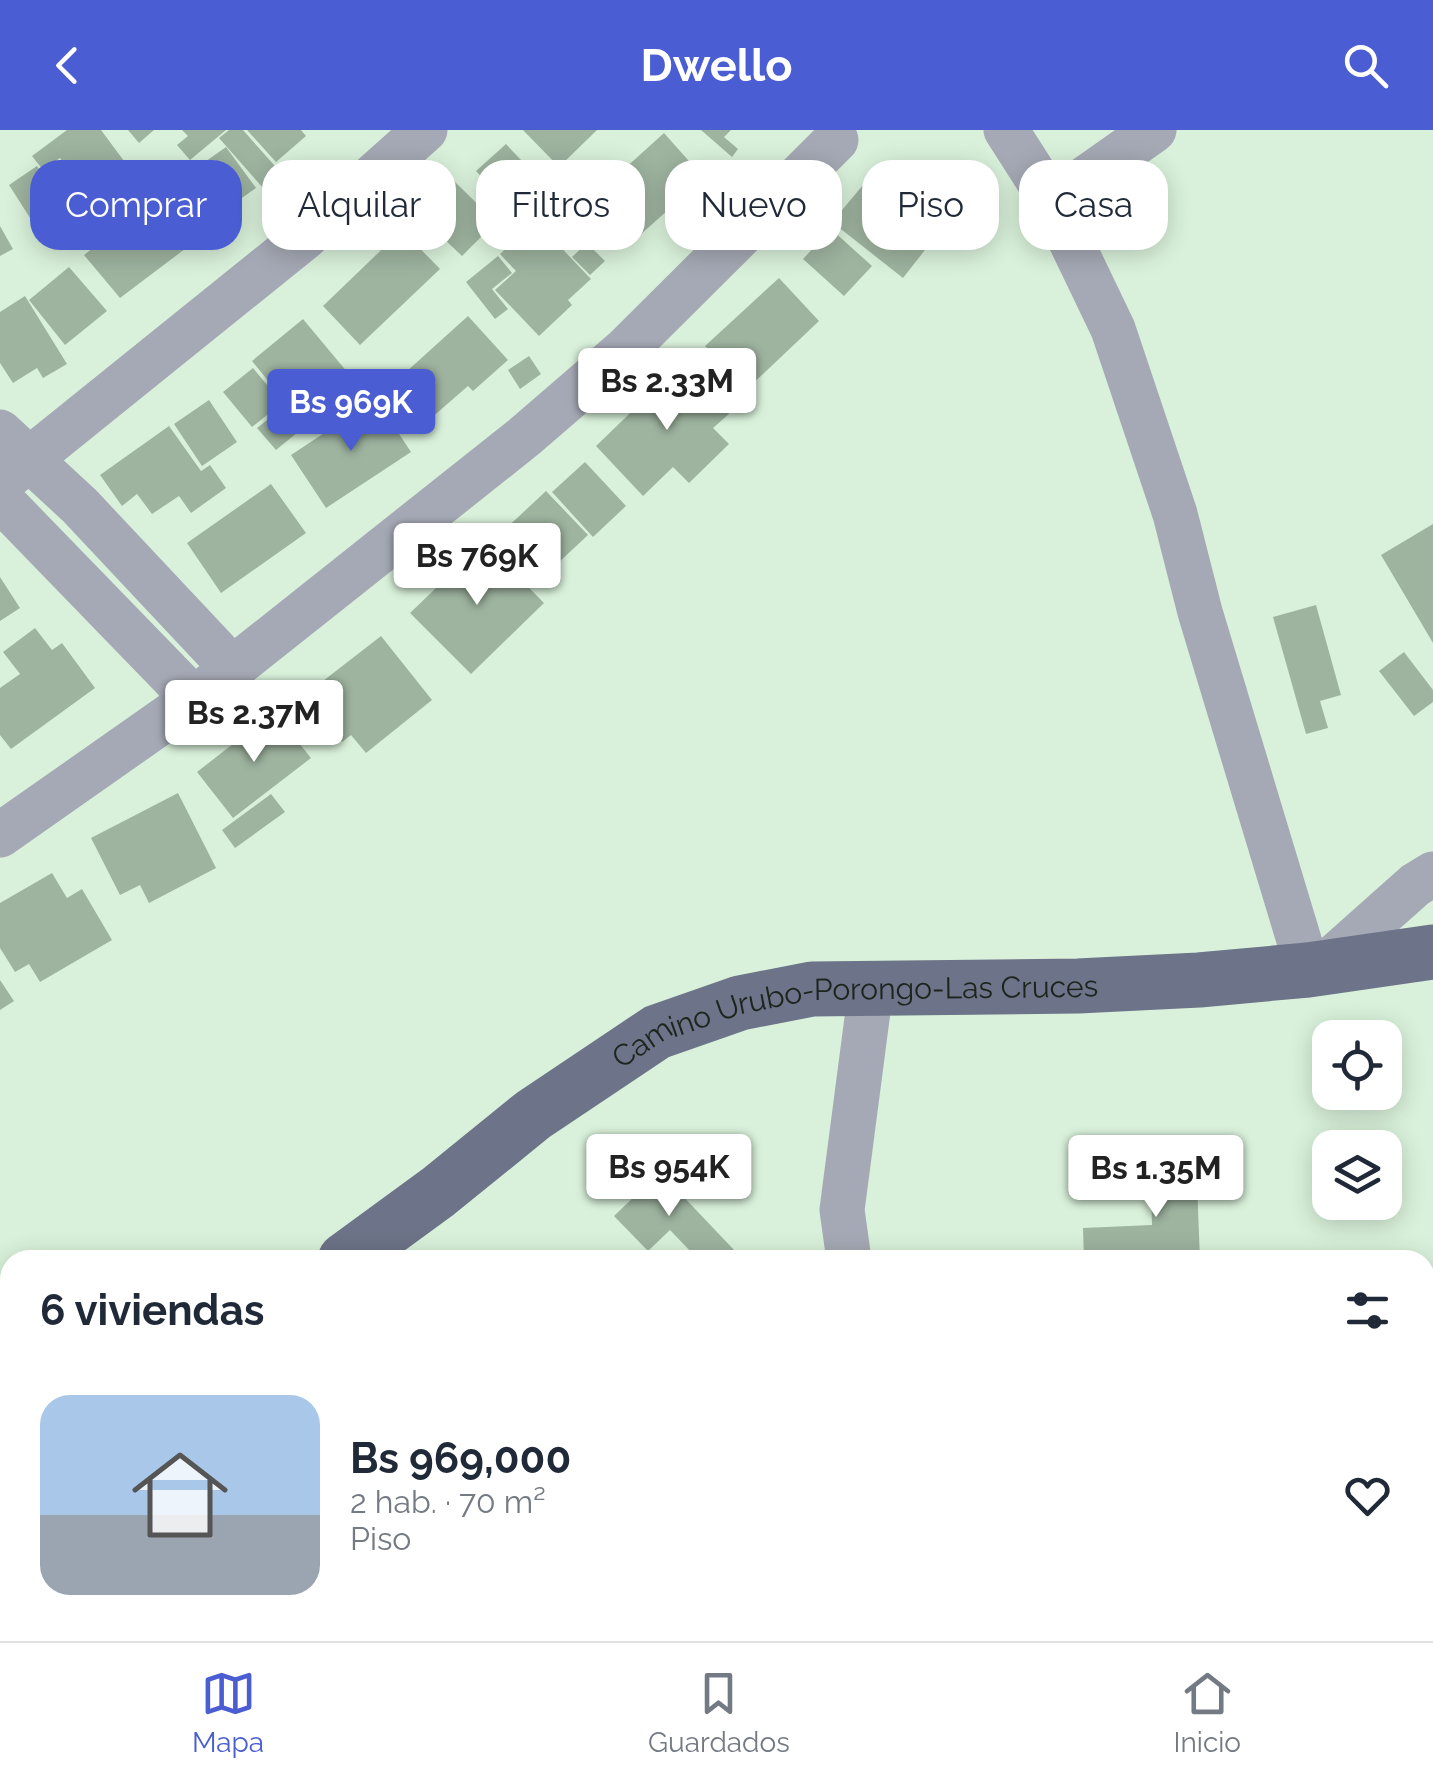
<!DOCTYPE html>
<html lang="es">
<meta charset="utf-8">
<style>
:root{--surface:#fff;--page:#f6f6f7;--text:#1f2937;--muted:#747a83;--line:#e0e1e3;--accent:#4b5dd2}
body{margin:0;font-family:Raleway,sans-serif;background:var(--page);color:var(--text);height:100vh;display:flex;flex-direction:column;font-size:38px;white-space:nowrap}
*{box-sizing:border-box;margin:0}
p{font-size:32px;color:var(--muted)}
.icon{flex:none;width:55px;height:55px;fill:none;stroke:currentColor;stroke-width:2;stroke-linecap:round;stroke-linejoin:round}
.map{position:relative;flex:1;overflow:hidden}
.details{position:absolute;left:0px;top:1120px;width:1435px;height:392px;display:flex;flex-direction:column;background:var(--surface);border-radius:30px 30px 0 0;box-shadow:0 5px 25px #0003}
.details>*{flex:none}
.hud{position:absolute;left:30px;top:30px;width:1375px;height:90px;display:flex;gap:20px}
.controls{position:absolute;left:1312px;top:890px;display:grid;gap:20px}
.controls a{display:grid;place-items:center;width:90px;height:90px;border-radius:20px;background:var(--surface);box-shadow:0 5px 25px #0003;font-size:50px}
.price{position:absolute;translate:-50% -85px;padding:0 22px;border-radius:10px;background:#fff;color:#222;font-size:32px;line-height:65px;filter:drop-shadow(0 2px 5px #0008)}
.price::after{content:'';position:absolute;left:50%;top:60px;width:30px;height:22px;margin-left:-15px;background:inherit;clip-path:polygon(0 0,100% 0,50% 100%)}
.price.on{background:var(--accent);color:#fff}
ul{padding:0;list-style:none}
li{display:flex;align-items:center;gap:30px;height:250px;padding:0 40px}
li span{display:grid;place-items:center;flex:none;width:280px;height:200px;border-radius:30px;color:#555}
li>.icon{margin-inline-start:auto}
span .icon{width:120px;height:120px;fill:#fffc;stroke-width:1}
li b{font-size:42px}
h2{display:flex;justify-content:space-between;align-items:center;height:120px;padding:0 40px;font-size:42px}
.pill{padding:0 35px;border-radius:30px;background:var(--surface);box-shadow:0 5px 25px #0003;font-size:35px;line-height:90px}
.pill.on{background:var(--accent);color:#fff}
header{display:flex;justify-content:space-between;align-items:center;height:130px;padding:0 40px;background:var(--accent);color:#fff;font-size:45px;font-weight:700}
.tab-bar{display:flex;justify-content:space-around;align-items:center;height:140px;border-top:2px solid var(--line);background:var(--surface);font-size:28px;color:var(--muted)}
.tab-bar a{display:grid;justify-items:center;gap:5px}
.tab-bar .on{color:var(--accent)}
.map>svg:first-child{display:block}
</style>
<header><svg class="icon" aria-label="back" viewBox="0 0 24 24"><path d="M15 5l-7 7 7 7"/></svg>Dwello<svg class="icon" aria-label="search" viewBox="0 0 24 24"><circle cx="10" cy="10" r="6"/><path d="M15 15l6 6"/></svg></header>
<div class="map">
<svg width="1433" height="1511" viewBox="0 0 1433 1511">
<rect width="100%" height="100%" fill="#d9f1da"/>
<path fill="#9eb49f" d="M67 0H101L124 31 85 61 60 28 43 40 32 26Z
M128 0H154L139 13Z
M182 0H226L190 30 177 15 188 6Z
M229 0H243L282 44 264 59 219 8Z
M247 0H301L306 6 276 32Z
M523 0H597L559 37Z
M701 0H731L724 7 738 19 732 27Z
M664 3 704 48 631 113 591 69Z
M506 14 538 48 508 75 476 41Z
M226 17 256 58 222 82 192 41Z
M60 31 82 65 67 75 45 41Z
M37 36 63 75 34 94 9 55Z
M454 51 496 92 462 126 420 86Z
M173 55 210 100 120 168 84 125Z
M863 55 904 87 914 74 943 97 903 148 832 92Z
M85 67 96 83 68 101 57 84Z
M553 74 568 90 550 106 591 149 568 170 572 175 539 206 495 160 516 141 500 124Z
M0 96 13 119 0 126Z
M831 99 872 136 844 166 803 129Z
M402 100 440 139 360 215 323 176Z
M587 113 605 131 590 145 572 127Z
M498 126 512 143 492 159 508 179 495 189 466 152Z
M69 137 107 181 65 215 29 170Z
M779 148 819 191 746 260 705 216Z
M25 166 67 234 43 248 37 238 13 253 0 233V182Z
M468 186 508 230 473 261 468 256 430 289 396 251Z
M303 189 353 249 302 292 252 231Z
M529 226 541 244 520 259 508 240Z
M681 234 729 284 713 298 729 314 689 353 673 337 643 366 596 316Z
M253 238 282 273 252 297 223 262Z
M376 269 411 322 326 378 291 325Z
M209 270 237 312 202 336 174 294Z
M285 276 303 298 276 320 257 298Z
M169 296 201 341 210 335 226 358 191 383 179 366 152 384 137 364 122 376 100 345Z
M585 332 626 376 593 407 552 362Z
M271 354 306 403 221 463 187 413Z
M546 361 588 405 542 448 500 404Z
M1433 394V513L1381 425Z
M484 412 544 473 471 544 410 483Z
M0 447 20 478 0 491Z
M1316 475 1341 565 1320 571 1328 598 1306 604 1273 487Z
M35 498 52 520 62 513 95 558 11 619 0 605V558L20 544 3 522Z
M381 506 432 570 366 623 351 605 342 612 305 565Z
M1404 522 1433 560V572L1414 586 1379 541Z
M274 582 311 628 233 688 197 642Z
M178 663 216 738 149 773 140 755 120 765 91 708Z
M271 664 285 682 235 718 222 700Z
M52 743 67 768 82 759 112 810 40 852 29 834 15 842 0 818V773Z
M0 850 14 871 0 880Z
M1196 1027 1200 1130H1084L1083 1098 1152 1095 1150 1028Z
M660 1042 736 1122H691L670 1100 648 1121 614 1086Z
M445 1502H517L501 1511H450Z"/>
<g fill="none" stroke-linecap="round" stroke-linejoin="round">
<path stroke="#a5a9b5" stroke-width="45" d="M1006 0 1052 72 1113 199 1175 384 1200 482 1308 840
M1052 72 1154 0
M0 302 80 376 233 539
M0 353 304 108 425 0
M0 369 194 569
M0 705 194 569 524 307 626 219 836 10
M1324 836 1415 755 1433 744
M849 1130 842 1080 871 858
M0 1177 10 1189
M0 1229 10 1222
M370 1502 374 1511
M924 1511V1502"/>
<g stroke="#6d7388" stroke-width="55">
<path id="s1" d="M345 1130 438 1062 533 985 657 902 740 873 812 859 1078 856 1199 850 1308 840 1433 822"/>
<path d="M0 1385 10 1378"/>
</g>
</g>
<g text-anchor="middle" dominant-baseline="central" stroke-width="9" stroke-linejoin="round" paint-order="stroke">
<g font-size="30" fill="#1c241c" stroke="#e6fee7">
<text stroke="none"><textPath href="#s1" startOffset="585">Camino Urubo-Porongo-Las Cruces</textPath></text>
</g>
</g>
</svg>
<div class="controls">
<a><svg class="icon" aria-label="locate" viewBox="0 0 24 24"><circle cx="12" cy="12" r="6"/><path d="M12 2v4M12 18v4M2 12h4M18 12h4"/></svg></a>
<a><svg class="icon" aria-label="layers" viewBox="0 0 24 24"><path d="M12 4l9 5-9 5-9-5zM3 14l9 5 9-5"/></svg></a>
</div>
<b class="price" style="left:667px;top:303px">Bs 2.33M</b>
<b class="price on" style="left:351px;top:324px">Bs 969K</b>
<b class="price" style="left:477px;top:478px">Bs 769K</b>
<b class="price" style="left:254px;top:635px">Bs 2.37M</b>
<b class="price" style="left:669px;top:1089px">Bs 954K</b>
<b class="price" style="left:1156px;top:1090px">Bs 1.35M</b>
<div class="hud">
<a class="pill on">Comprar</a>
<a class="pill">Alquilar</a>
<a class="pill">Filtros</a>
<a class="pill">Nuevo</a>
<a class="pill">Piso</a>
<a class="pill">Casa</a>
</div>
<section class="details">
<h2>6 viviendas<svg class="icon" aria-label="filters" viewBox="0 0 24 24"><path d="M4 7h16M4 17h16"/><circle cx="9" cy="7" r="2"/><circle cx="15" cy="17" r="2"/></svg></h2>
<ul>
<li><span style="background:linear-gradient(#a9c7e8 60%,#9aa5b1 0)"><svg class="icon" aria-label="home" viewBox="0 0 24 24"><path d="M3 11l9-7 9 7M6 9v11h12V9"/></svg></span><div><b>Bs 969,000</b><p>2 hab. · 70 m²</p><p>Piso</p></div><svg class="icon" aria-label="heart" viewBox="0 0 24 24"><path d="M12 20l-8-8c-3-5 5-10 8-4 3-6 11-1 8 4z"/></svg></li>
</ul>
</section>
</div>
<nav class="tab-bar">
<a class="on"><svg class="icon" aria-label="map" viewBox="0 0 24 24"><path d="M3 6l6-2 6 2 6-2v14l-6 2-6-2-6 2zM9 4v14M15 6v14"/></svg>Mapa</a>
<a><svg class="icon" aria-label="saved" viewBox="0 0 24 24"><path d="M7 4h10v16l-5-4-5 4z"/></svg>Guardados</a>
<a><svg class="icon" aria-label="home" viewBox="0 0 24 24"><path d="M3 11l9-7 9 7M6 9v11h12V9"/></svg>Inicio</a>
</nav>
